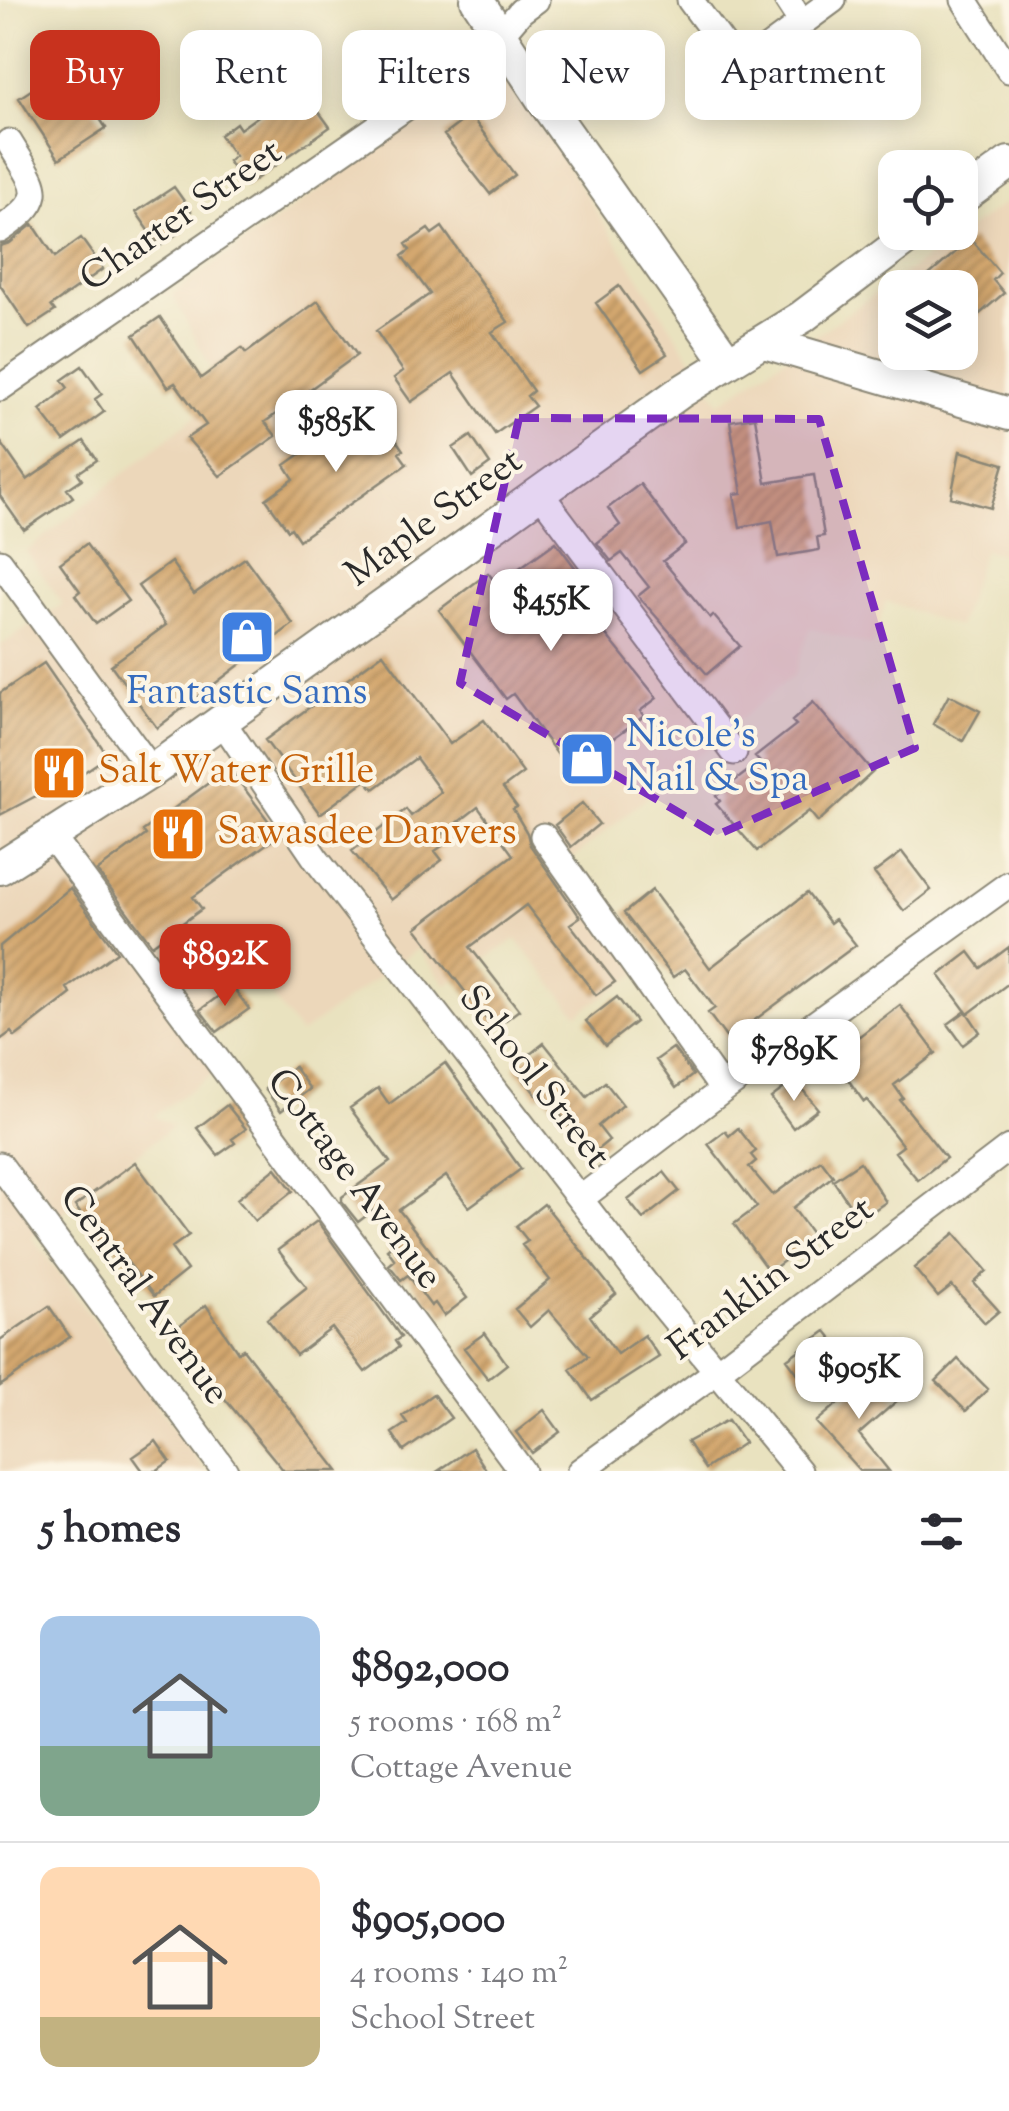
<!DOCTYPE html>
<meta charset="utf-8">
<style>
:root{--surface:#fff;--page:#f2f2f3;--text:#2b2b33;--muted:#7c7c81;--line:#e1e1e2;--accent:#c8321e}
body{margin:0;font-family:"Sorts Mill Goudy",serif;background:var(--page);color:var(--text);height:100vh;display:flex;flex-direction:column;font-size:38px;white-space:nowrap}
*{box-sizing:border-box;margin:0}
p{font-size:32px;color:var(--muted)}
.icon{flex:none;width:55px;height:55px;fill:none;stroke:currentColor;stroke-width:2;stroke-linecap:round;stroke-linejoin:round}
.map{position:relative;height:1471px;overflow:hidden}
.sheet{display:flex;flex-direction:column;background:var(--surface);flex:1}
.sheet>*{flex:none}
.top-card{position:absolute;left:30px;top:30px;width:950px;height:90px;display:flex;gap:20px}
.tools{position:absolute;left:878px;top:150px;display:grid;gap:20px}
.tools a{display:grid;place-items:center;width:100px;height:100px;border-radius:20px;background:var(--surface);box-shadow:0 5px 25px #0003;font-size:50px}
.price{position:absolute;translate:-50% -85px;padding:0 22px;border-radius:20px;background:#fff;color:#222;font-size:32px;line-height:65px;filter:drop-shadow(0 2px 5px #0008)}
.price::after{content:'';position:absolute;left:50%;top:60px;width:30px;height:22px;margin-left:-15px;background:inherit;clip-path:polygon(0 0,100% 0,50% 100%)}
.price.active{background:var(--accent);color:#fff}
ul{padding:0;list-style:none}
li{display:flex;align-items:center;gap:30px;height:250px;padding:0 40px}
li+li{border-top:2px solid var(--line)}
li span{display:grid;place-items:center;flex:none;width:280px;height:200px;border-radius:20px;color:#555}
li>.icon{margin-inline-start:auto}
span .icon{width:120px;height:120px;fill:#fffc;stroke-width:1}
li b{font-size:42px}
h2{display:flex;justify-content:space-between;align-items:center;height:120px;padding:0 40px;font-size:42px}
.chip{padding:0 35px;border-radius:20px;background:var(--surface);box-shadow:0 5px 25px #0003;font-size:35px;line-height:90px}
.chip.active{background:var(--accent);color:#fff}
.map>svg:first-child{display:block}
</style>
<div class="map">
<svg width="1009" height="1471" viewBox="0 0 1009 1471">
<defs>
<pattern id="building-hatch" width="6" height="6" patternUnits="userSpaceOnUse" patternTransform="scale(2.5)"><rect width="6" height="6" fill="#d4a86f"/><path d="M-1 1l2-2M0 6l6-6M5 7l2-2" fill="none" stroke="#ac895b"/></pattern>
</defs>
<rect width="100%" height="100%" fill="#fcf5e5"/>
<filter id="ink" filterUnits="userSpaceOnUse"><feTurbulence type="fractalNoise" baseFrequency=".01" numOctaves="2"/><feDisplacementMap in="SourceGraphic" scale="20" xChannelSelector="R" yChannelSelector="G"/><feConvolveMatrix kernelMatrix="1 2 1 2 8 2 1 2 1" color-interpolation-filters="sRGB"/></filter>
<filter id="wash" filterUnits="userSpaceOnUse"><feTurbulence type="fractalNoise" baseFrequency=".0048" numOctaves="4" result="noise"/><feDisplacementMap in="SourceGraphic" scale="40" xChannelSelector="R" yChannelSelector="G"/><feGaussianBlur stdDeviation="2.25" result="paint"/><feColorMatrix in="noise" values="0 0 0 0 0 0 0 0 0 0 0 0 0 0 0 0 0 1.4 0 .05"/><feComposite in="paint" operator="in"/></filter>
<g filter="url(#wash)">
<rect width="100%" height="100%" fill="#e9e2bf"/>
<path fill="#ecd7ba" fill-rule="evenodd" d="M501 74 509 76 720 403 1009 200V557L984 549 958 627 886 601 872 646 810 628 794 675 565 865 640 972 577 1014 516 939 446 985 418 948 300 1034 252 970 197 1009 189 1023 217 1071 153 1116 173 1126 32 1237 206 1471H0V646L63 604 26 552 224 393 172 294 400 132ZM895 288H960V352H895Z"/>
<g id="blocks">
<path fill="url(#building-hatch)" d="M304 40 316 58 290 75 278 56Z
M66 67 106 128 59 159 19 98Z
M300 86 330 127 246 186 228 161 235 156 220 135 236 123 240 129Z
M470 115 515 175 490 194 444 135Z
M174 187 191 211 178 220 184 229 160 246 136 212Z
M33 224 55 257 81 238 103 269 51 306 55 311 29 328 0 285V246L10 243Z
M442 227 508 322 492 332 533 391 527 396 535 406 495 434 453 373 411 402 394 378 403 371 376 331 430 294 402 256 410 250 406 244 428 229 432 234Z
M971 239 1000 273 993 280 1004 293 960 331V288H914Z
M619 286 667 354 643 370 596 303Z
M318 301 357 355 265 422 276 436 220 476 187 438 206 425 175 383 168 387 134 335 160 317 201 378 242 348 246 353Z
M82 366 102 394 95 399 104 412 64 441 40 410 68 388 62 380Z
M755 417 766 483 814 475 824 536 817 537 819 550 778 557 772 521 740 527 734 494 742 493 730 421Z
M381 418 403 450 399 453 407 464 299 540 291 528 288 530 266 499 294 479 285 465 349 420 358 433Z
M471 436 490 464 472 477 453 448Z
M0 441 27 480 84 441 97 460 78 473 82 479 67 489 73 497 24 530 0 496Z
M960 451 1004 464 991 508 951 497Z
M640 484 685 544 663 561 710 618 713 615 740 646 707 674 638 596 649 587 622 553 611 561 597 543 620 525 608 508Z
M556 542 600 601 587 611 657 698 640 711 644 716 569 770 513 694 506 699 439 610 488 573 497 584Z
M86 544 128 601 96 624 75 595 80 591 60 563Z
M245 558 293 624 157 728 111 665 166 625 138 586 171 562 194 594Z
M383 653 450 744 484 720 523 773 503 788 517 807 513 809 527 833 530 845 580 917 570 924 615 982 596 995 526 905 470 947 519 1010 494 1029 416 928 513 855 478 807 439 837 445 844 435 851 442 860 391 900 352 851 406 809 411 816 441 792 416 758 374 789 366 780 320 814 265 740Z
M44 663 108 756 56 791 53 787 0 815V693Z
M949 695 980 711 963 741 933 724Z
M813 702 873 772 818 822 809 811 757 851 716 804 720 801 716 795 760 762 755 757 796 725 792 721Z
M229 768 279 835 193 897 202 909 152 945 97 871 146 835 143 831Z
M582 803 599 824 571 847 555 825Z
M902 852 931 890 904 911 874 873Z
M70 888 117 952 67 988 71 994 15 1037 11 1032 0 1040V946Z
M652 890 710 968 807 893 830 923 835 919 856 945 752 1022 755 1027 731 1044 708 1013 715 1008 685 969 673 977 624 913Z
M1009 947V983L968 1014 939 975 969 952 981 968Z
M232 986 249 1009 217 1032 200 1010Z
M617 997 636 1022 605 1046 586 1021Z
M900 1005 936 1053 894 1085 903 1098 900 1100 946 1158 918 1180 895 1152 903 1146 867 1100 864 1102 832 1057Z
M966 1011 980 1032 963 1045 948 1024Z
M544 1043 587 1097 605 1082 623 1105 598 1126 609 1140 592 1154 543 1093 538 1097 514 1067Z
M673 1048 693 1075 676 1088 656 1060Z
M445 1063 521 1169 469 1207 446 1176 399 1210 467 1298 444 1316 435 1303 431 1306 408 1275 401 1280 389 1265 395 1260 387 1249 398 1240 374 1210 358 1222 342 1202V1197L390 1162 350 1108 378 1088 389 1104Z
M294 1067 310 1089 281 1111 265 1089Z
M795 1080 818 1109 793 1128 771 1098Z
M227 1105 246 1129 232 1139 235 1143 218 1155 197 1128Z
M738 1128 756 1151 751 1155 756 1161 749 1167 773 1195 821 1160 833 1176 793 1208 815 1238 769 1272 734 1224 757 1207 708 1144 725 1131 729 1136Z
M135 1162 189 1235 171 1248 187 1270 154 1296 111 1241 104 1246 75 1206Z
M860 1162 886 1202 860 1220 833 1180Z
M276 1168 293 1191 255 1221 237 1199Z
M664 1172 679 1191 643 1219 628 1200Z
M544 1204 616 1294 590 1316 617 1354 644 1335 659 1357 592 1400 570 1369 588 1356 549 1310 530 1327 515 1309 550 1280 522 1245 528 1241 516 1226Z
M317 1221 401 1337 395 1341 399 1347 365 1372 332 1328 296 1355 267 1319 307 1287 278 1250Z
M955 1233 987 1271 974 1283 999 1311 985 1323 952 1286 938 1297 914 1268Z
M206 1305 238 1352 243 1349 338 1471H284L225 1399 174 1330Z
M49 1306 70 1337 0 1386V1340Z
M826 1331 843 1352 804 1382 787 1359Z
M485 1333 507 1364 488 1379 464 1348Z
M958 1359 988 1389 966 1411 936 1381Z
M874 1373 898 1400 859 1434 889 1471H860L816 1422Z
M433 1394 451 1418 404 1451 392 1433 407 1423 402 1416Z
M544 1410 560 1432 532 1453 516 1432Z
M728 1420 744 1443 705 1469 687 1442Z
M156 1441 170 1461 156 1471H143L133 1457Z
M472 1448 487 1471H438Z"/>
</g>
</g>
<g filter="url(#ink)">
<use href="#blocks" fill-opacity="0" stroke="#8a8675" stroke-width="2.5"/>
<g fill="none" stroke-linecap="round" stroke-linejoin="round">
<g stroke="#8a8675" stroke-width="29">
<path id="minor" d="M690 0 727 50 753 59 833 0
M787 0 802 23
M964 0 1009 70
M0 230C51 195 37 189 9 142
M0 388 487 51 521 11 536 0
M540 493 734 752
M0 562 152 771
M222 721 316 859 651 1291 799 1471
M543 836 723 1090
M52 837 522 1471
M0 1165 225 1471
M580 1199 723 1090 1009 884
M580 1471 717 1371 1009 1148"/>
</g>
<g stroke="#8a8675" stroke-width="36">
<path id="major" d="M477 0 543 100 728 362
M960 199 1009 163
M764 342 1009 414
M0 868 152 771 679 393 802 317 915 232"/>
</g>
<use href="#minor" stroke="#fff" stroke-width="25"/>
<use href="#major" stroke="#fff" stroke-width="32"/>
</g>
</g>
<path fill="#7b2cbf" fill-opacity="0.2" stroke="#7b2cbf" stroke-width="8" stroke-dasharray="20 12" stroke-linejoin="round" d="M519 418 819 419 915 748 717 835 460 683Z"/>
<defs>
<g id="shop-square" transform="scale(2.875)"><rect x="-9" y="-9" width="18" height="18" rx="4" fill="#3f7fe0" stroke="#fcf5e5"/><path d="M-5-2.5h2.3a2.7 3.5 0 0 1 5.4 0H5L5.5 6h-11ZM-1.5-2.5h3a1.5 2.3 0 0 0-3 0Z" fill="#fff"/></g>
<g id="restaurant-square" transform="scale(2.875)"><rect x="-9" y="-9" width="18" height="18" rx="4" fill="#e8710a" stroke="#fcf5e5"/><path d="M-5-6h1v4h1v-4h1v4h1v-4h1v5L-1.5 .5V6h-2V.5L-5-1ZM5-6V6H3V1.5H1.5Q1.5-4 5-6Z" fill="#fff"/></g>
</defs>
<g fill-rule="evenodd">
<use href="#shop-square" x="247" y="637"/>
<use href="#shop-square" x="587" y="759"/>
<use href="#restaurant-square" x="59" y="773"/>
<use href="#restaurant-square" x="178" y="834"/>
</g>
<g text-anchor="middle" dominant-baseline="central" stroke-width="8" stroke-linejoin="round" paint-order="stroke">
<g font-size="38" fill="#2b2b2b" stroke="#fcf5e5">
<text transform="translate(182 217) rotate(-35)">Charter Street</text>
<text transform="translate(435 519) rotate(-36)">Maple Street</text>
<text transform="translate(533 1078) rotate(52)">School Street</text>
<text transform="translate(353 1180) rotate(53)">Cottage Avenue</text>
<text transform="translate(772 1280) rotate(-37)">Franklin Street</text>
<text transform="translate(143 1296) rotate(54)">Central Avenue</text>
</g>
<g font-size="38" fill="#366cbe" stroke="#fcf5e5">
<text x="247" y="694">Fantastic Sams</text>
<text x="626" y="737" text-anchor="start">Nicole’s<tspan x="626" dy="44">Nail &amp; Spa</tspan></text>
</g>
<g font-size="38" fill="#c56008" stroke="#fcf5e5" text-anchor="start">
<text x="98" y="773">Salt Water Grille</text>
<text x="217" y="834">Sawasdee Danvers</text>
</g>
</g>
</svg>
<div class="tools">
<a><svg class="icon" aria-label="locate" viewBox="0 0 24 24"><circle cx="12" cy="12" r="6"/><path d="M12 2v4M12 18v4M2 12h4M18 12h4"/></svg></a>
<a><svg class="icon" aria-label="layers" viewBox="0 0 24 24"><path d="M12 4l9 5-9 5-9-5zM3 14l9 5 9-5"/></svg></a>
</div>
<b class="price" style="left:336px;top:475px">$585K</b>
<b class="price" style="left:551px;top:654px">$455K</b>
<b class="price active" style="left:225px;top:1009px">$892K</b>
<b class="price" style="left:794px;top:1104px">$789K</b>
<b class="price" style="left:859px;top:1422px">$905K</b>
<div class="top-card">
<a class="chip active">Buy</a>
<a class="chip">Rent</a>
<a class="chip">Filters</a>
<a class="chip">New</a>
<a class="chip">Apartment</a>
</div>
</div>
<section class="sheet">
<h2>5 homes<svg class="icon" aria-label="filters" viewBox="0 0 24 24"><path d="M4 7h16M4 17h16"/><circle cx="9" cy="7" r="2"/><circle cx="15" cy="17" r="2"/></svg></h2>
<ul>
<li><span style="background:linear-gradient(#a9c7e8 65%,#7fa58c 0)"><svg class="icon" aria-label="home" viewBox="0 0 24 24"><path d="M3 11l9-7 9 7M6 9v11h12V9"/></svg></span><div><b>$892,000</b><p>5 rooms · 168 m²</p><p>Cottage Avenue</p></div></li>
<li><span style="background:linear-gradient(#ffd9b3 75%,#c2b280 0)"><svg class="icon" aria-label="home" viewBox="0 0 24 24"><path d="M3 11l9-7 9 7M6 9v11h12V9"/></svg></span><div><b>$905,000</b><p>4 rooms · 140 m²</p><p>School Street</p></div></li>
</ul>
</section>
